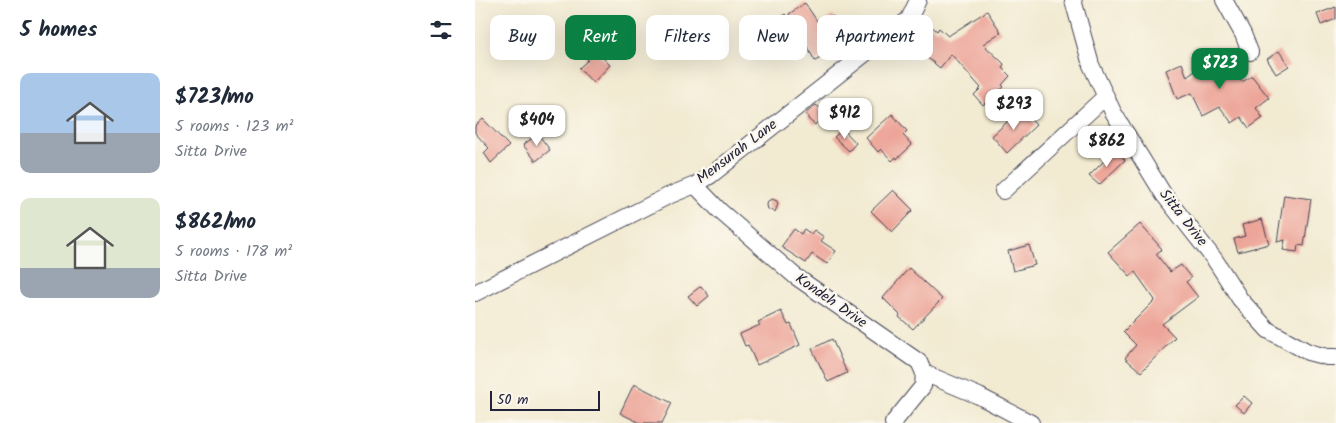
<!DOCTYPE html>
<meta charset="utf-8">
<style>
:root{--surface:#fff;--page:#f2f2f3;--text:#1f2937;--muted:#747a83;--accent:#0b8043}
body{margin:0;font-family:Kalam,sans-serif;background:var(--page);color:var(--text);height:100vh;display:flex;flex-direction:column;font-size:19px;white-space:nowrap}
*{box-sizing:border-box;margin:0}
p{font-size:16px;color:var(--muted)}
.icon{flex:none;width:28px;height:28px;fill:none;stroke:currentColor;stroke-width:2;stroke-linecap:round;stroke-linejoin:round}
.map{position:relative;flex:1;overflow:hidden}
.panel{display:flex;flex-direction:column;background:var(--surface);width:475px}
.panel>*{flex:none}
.top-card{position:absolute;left:15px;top:15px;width:475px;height:45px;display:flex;gap:10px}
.scale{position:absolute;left:15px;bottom:12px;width:110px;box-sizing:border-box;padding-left:5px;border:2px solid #22223b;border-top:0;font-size:14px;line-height:18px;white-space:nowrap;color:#22223b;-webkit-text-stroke:4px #fbf7ec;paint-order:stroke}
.price{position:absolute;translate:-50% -42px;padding:0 11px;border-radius:10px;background:#fff;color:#222;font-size:16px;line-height:32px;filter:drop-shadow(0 1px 2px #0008)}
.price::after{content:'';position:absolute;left:50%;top:30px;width:15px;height:11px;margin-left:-8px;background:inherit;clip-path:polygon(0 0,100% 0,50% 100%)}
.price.on{background:var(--accent);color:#fff}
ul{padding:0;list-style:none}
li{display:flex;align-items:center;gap:15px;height:125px;padding:0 20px}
li span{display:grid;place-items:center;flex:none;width:140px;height:100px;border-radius:10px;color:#555}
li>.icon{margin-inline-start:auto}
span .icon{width:60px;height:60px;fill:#fffc;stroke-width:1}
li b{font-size:21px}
h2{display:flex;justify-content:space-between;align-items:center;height:60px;padding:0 20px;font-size:21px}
.pill{padding:0 18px;border-radius:10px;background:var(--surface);box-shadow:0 5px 20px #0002;font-size:18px;line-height:45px}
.pill.on{background:var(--accent);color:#fff}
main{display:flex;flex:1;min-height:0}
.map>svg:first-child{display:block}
</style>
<main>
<section class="panel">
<h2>5 homes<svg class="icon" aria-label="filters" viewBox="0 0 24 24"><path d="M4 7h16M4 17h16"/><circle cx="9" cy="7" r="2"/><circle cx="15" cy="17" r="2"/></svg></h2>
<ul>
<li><span style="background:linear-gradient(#a9c7e8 60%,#9aa5b1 0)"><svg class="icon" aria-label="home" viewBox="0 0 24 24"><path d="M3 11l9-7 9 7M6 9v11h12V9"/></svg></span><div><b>$723/mo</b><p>5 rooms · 123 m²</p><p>Sitta Drive</p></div></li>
<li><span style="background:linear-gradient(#dfe7d0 70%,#9aa5b1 0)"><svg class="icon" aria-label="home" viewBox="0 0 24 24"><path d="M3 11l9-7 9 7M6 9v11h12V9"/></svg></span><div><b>$862/mo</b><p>5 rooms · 178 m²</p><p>Sitta Drive</p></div></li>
</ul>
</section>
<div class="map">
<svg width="861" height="423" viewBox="0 0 861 423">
<rect width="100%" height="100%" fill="#fbf7ec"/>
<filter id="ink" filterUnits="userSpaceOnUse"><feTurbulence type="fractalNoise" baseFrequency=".02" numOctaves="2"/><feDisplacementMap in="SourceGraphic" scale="10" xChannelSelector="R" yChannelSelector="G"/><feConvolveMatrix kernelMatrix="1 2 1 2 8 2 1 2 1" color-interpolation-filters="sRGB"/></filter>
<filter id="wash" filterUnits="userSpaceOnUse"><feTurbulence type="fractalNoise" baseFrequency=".0096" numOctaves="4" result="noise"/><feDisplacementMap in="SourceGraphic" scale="20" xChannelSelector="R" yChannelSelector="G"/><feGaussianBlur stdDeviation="1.12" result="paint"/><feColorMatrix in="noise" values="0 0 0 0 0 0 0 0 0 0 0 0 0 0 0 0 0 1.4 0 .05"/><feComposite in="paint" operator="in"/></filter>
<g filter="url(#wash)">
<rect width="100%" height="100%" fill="#f2ead1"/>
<g id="blocks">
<path fill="#eda599" d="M330 3 344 24 358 16 373 43 340 61 314 14Z
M861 7V19L846 25 842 14Z
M512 11 526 32 508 44 529 64 527 68 535 76 527 85 529 87 508 105 499 95 506 88 476 54 465 68 439 47 456 26 462 31 464 28 473 36Z
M310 14 317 23 306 32 299 23Z
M119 49 135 65 118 83 104 68 113 60 111 57Z
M804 51 814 66 801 74 792 59Z
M745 52 767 82 777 76 794 98 781 108 788 118 774 128 766 117 757 123 745 107 728 116 717 93 702 99 691 70 707 63 712 77Z
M341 105 350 112 340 125 333 119V116L330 114Z
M546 109 561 125 532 153 517 136Z
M417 114 432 131 428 135 437 145 422 159 421 157 417 161 406 149 403 152 391 138Z
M8 119 34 146 16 163 9 153 14 148 0 133V126Z
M368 129 381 143 374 151 359 137Z
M63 134 75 150 61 161 48 145Z
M640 150 650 160 624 185 614 176Z
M418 190 438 210 417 232 396 211Z
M809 195 836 199 829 246 823 245 822 252 808 250 810 240 802 242Z
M297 199 302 201 303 204 300 212 293 209 292 205 293 201Z
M787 219 794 244 763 252 759 239 770 236 767 225Z
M665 224 687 249 681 254 695 272 706 265 716 278 711 282 723 297 687 324 700 337 666 372 650 358 661 345 648 332 680 300 660 272 655 276 633 252Z
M319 229 326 234 329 229 336 234 339 230 349 237 346 241 361 251 352 264 337 254 331 263 306 247Z
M554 245 560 265 538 271 533 251Z
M434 268 467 299 438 329 424 317 425 315 408 298Z
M226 286 234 296 222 306 213 296Z
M306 311 313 325 316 324 325 345 282 365 273 345 270 346 265 334 285 325 283 322Z
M357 339 372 373 353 382 337 349Z
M159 384 197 403 187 423H165L145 413Z
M769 396 777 403 769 413 760 405Z"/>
</g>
</g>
<g filter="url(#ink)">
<use href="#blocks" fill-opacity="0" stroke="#414052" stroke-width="1"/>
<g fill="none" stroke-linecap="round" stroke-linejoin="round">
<g stroke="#414052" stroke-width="18">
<path id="minor" d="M598 0 616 65 638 112 689 195 740 260 765 299 793 330 833 352 852 357H861
M749 0 768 34 775 52
M220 185 245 211 320 276 444 362 449 373 448 386 418 423
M528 191 631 96
M0 293 193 196 220 185 236 175 434 19 443 0
M449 373 504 396 556 423"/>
</g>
<use href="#minor" stroke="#fff" stroke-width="16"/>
</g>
</g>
<g text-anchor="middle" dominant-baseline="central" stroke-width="5" stroke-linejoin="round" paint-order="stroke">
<g font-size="15" fill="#22223b" stroke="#fbf7ec">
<text transform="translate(262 152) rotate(-37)">Mensurah Lane</text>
<text transform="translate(708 218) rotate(52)">Sitta Drive</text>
<text transform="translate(356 301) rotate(35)">Kondeh Drive</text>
</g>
</g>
</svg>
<div class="scale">50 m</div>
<b class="price on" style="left:745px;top:90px">$723</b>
<b class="price" style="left:539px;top:131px">$293</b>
<b class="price" style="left:370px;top:140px">$912</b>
<b class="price" style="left:62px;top:147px">$404</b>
<b class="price" style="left:632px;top:168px">$862</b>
<div class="top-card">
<a class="pill">Buy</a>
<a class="pill on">Rent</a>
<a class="pill">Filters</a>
<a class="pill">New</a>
<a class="pill">Apartment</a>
</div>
</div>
</main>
